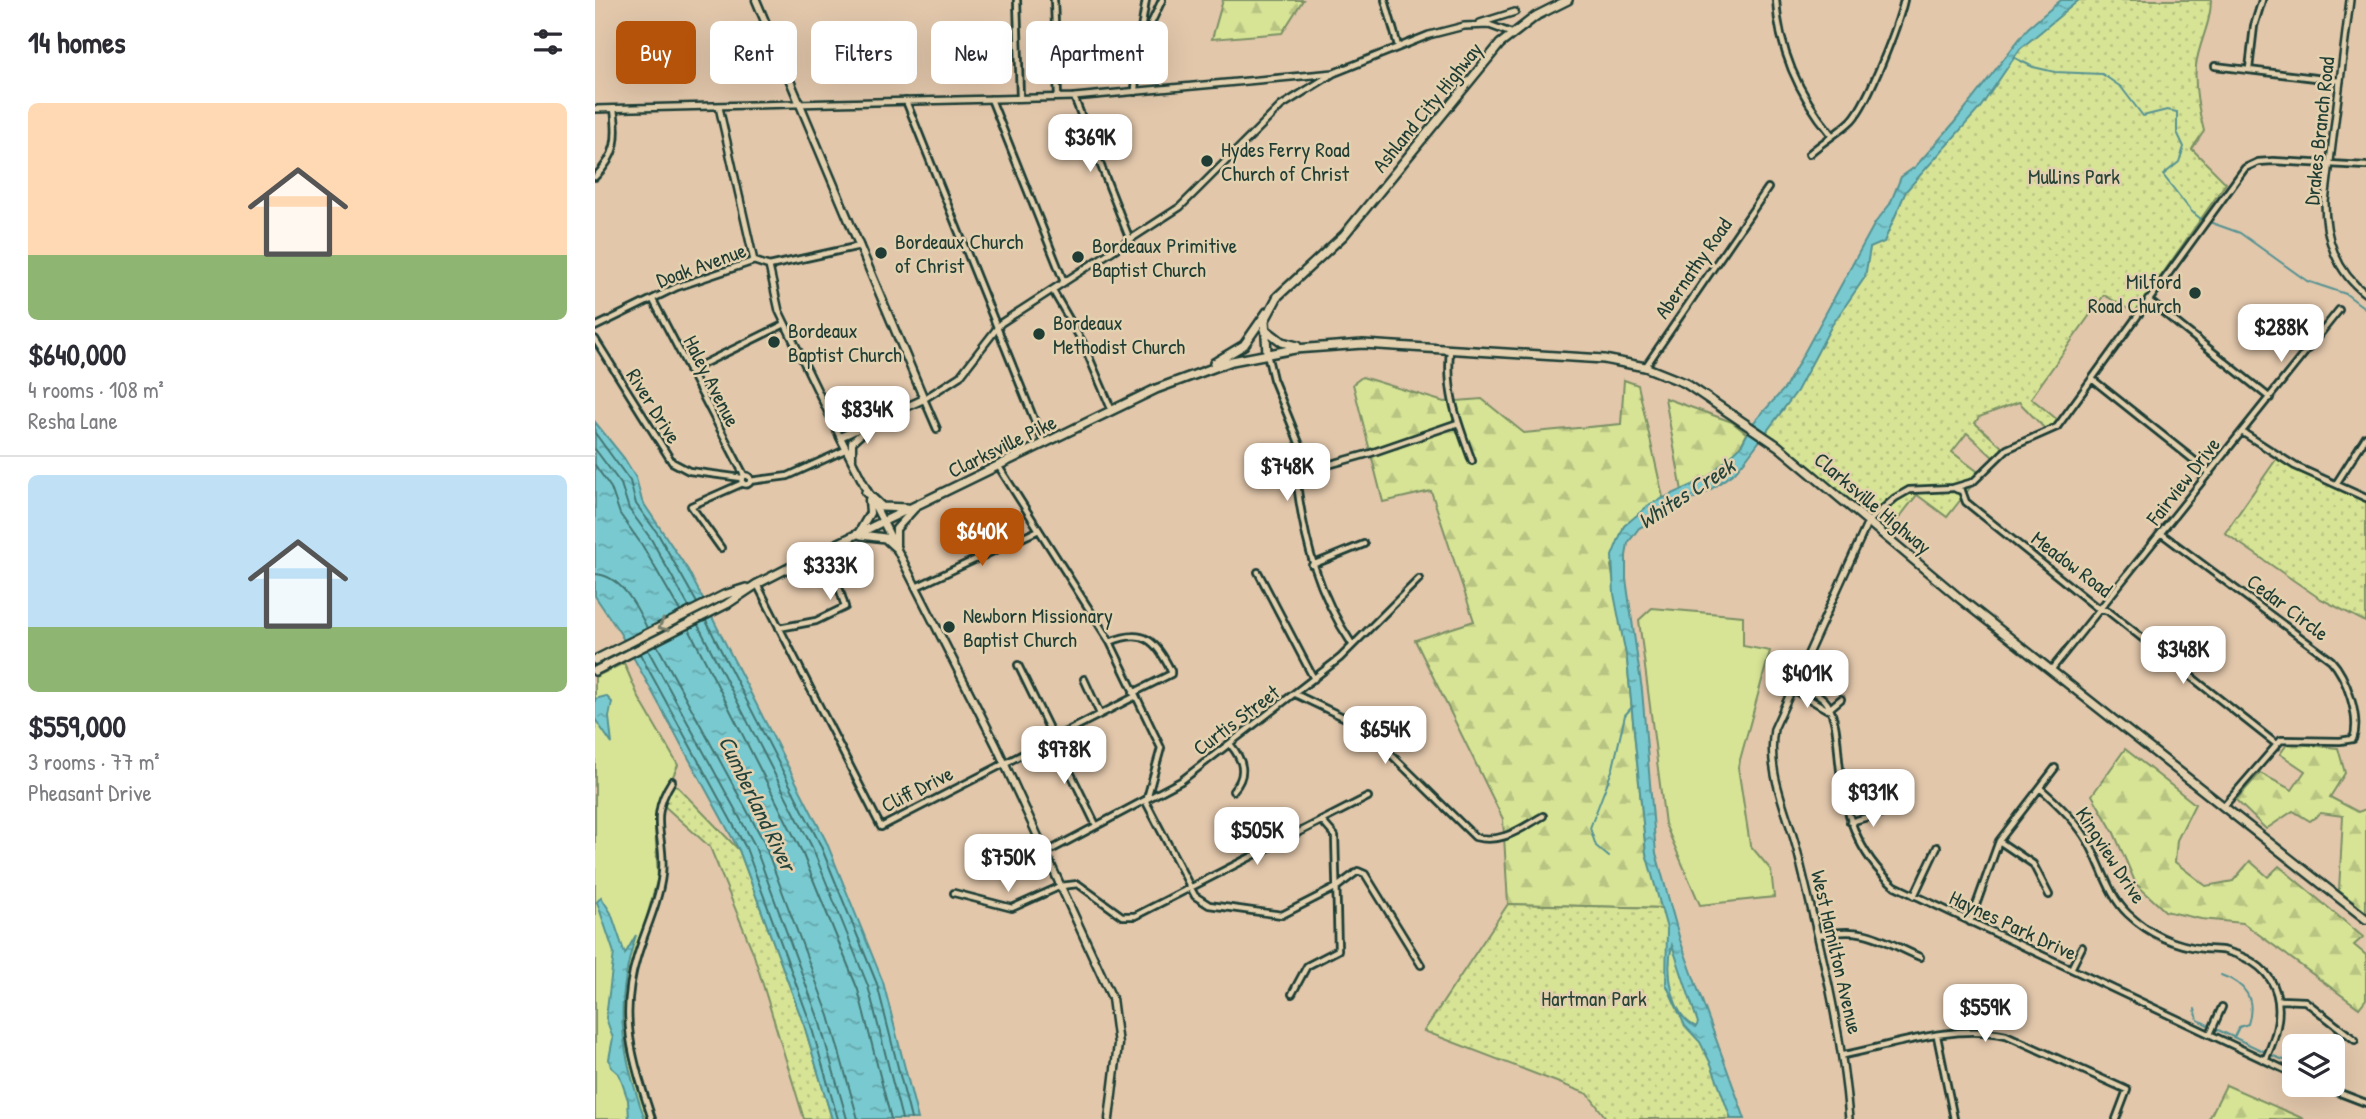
<!DOCTYPE html>
<meta charset="utf-8">
<style>
:root{--surface:#fff;--page:#f2f2f3;--text:#2b2b33;--muted:#7c7c81;--line:#e1e1e2;--accent:#b45309}
body{margin:0;font-family:"Patrick Hand",sans-serif;background:var(--page);color:var(--text);height:100vh;display:flex;flex-direction:column;font-size:26px;white-space:nowrap}
*{box-sizing:border-box;margin:0}
p{font-size:23px;color:var(--muted)}
.icon{flex:none;width:38px;height:38px;fill:none;stroke:currentColor;stroke-width:2;stroke-linecap:round;stroke-linejoin:round}
.map{position:relative;flex:1;overflow:hidden}
.drawer{display:flex;flex-direction:column;background:var(--surface);width:595px}
.drawer>*{flex:none}
.top-card{position:absolute;left:21px;top:21px;width:665px;height:63px;display:flex;gap:14px}
.fabs{position:absolute;left:1687px;top:1034px;display:grid;gap:14px}
.fabs a{display:grid;place-items:center;width:63px;height:63px;border-radius:10px;background:var(--surface);box-shadow:0 7px 28px #0002;font-size:35px}
.price{position:absolute;translate:-50% -60px;padding:0 16px;border-radius:14px;background:#fff;color:#222;font-size:23px;line-height:46px;filter:drop-shadow(0 2px 4px #0008)}
.price::after{content:'';position:absolute;left:50%;top:42px;width:21px;height:16px;margin-left:-10px;background:inherit;clip-path:polygon(0 0,100% 0,50% 100%)}
.price.on{background:var(--accent);color:#fff}
ul{padding:0;list-style:none}
li{display:grid;align-content:center;gap:14px;height:371px;padding:0 28px}
li+li{border-top:2px solid var(--line)}
li span{display:grid;place-items:center;height:217px;border-radius:10px;color:#555}
li>.icon{margin-inline-start:auto}
span .icon{width:126px;height:126px;fill:#fffc;stroke-width:1}
li b{font-size:30px}
h2{display:flex;justify-content:space-between;align-items:center;height:84px;padding:0 28px;font-size:30px}
.tag{padding:0 24px;border-radius:10px;background:var(--surface);box-shadow:0 7px 28px #0002;font-size:24px;line-height:63px}
.tag.on{background:var(--accent);color:#fff}
main{display:flex;flex:1;min-height:0}
.map>svg:first-child{display:block}
</style>
<main>
<section class="drawer">
<h2>14 homes<svg class="icon" aria-label="filters" viewBox="0 0 24 24"><path d="M4 7h16M4 17h16"/><circle cx="9" cy="7" r="2"/><circle cx="15" cy="17" r="2"/></svg></h2>
<ul>
<li><span style="background:linear-gradient(#ffd9b3 70%,#8fb573 0)"><svg class="icon" aria-label="home" viewBox="0 0 24 24"><path d="M3 11l9-7 9 7M6 9v11h12V9"/></svg></span><div><b>$640,000</b><p>4 rooms · 108 m²</p><p>Resha Lane</p></div></li>
<li><span style="background:linear-gradient(#bfe0f5 70%,#8fb573 0)"><svg class="icon" aria-label="home" viewBox="0 0 24 24"><path d="M3 11l9-7 9 7M6 9v11h12V9"/></svg></span><div><b>$559,000</b><p>3 rooms · 77 m²</p><p>Pheasant Drive</p></div></li>
</ul>
</section>
<div class="map">
<svg width="1771" height="1119" viewBox="0 0 1771 1119">
<defs>
<pattern id="forest-firs" width="22" height="20" patternUnits="userSpaceOnUse" patternTransform="scale(1.75)"><rect width="22" height="20" fill="#d7e496"/><path d="M5 1l3.5 6h-7zM16 11l3.5 6h-7z" fill="#b8c482"/></pattern>
<pattern id="park-dots" width="8" height="8" patternUnits="userSpaceOnUse" patternTransform="scale(1.75)"><rect width="8" height="8" fill="#d7e496"/><path d="M2 2h.1M6 6h.1" fill="none" stroke="#b8c482" stroke-width="1.8" stroke-linecap="round"/></pattern>
<pattern id="water-ripples" width="26" height="14" patternUnits="userSpaceOnUse" patternTransform="scale(1.75)"><rect width="26" height="14" fill="#79cad0"/><path d="M2 4q2-2 4 0t4 0M15 11q2-2 4 0t4 0" fill="none" stroke="#63a5aa"/></pattern>
</defs>
<rect width="100%" height="100%" fill="#e2c7ab"/>
<filter id="ink" filterUnits="userSpaceOnUse"><feTurbulence type="fractalNoise" baseFrequency=".0143" numOctaves="2"/><feDisplacementMap in="SourceGraphic" scale="14" xChannelSelector="R" yChannelSelector="G"/><feConvolveMatrix kernelMatrix="1 2 1 2 8 2 1 2 1" color-interpolation-filters="sRGB"/></filter>
<g filter="url(#ink)">
<path fill="#d7e496" stroke="#7b9065" stroke-width="2" d="M1057 608 1148 616V646L1175 651 1143 767 1155 845 1176 870 1179 897 1105 905 1070 824 1044 620Z
M29 663 44 698 83 765 66 803 60 828 63 877 33 985 31 1045 53 1119H0V677Z"/>
<path fill="url(#forest-firs)" stroke="#7b9065" stroke-width="2" d="M628 0H708L687 33 617 39Z
M767 377 849 402 887 399 929 433 1026 424 1029 380 1043 385 1068 497 1029 526 1016 566 1032 660 1051 853 1069 908 913 904 908 819 820 640 879 621 836 491 788 502 758 384Z
M1070 398 1137 422 1152 434C1139 462 1114 478 1087 491Z
M1693 743 1743 748 1750 773 1735 797 1763 812 1771 809V912L1744 891 1748 816 1726 813 1715 821 1698 811 1671 829 1641 800 1665 773 1697 790 1710 771 1685 754Z
M1530 749 1600 804 1582 840 1580 862 1611 886 1638 881 1655 861 1673 877 1684 866 1768 937 1759 945 1771 955V999L1764 1008 1648 923 1606 919 1570 911 1541 884 1519 833 1497 795Z
M1631 1085 1709 1119H1614Z"/>
<path fill="url(#park-dots)" stroke="#7b9065" stroke-width="2" d="M1477 0H1616C1616 24 1604 42 1601 65 1599 88 1603 109 1609 131L1597 149 1631 183 1540 313 1509 295 1436 398 1464 421 1452 431 1424 402 1384 417 1380 423 1408 448 1399 458 1372 433 1357 452 1386 474 1352 517 1322 495 1292 533 1166 432C1255 279 1338 114 1477 0Z
M1682 458 1771 501V622L1724 598 1630 533Z
M77 781 144 850 209 1025 237 1119H209L158 952 115 847 66 803Z
M913 904 1069 908 1146 1119H1012L993 1094 829 1031Z"/>
<path fill="url(#water-ripples)" stroke="#559292" stroke-width="2" fill-rule="evenodd" d="M1466 0H1484L1425 49 1385 108 1311 191 1289 242 1275 248 1270 277 1237 325 1202 391 1151 459 1140 472 1115 490 1044 528 1033 543 1031 556V579L1047 690 1061 853 1085 940 1150 1119H1136L1116 1064 1105 1042 1090 1026 1071 984 1072 929 1051 853 1032 660 1019 594 1017 556 1029 526 1055 504 1111 479 1146 446 1158 423 1190 388 1280 223 1295 204 1306 177 1320 167 1358 124 1433 28ZM1077 945 1103 1023 1101 1027C1075 1015 1071 969 1077 945Z
M0 422 29 458 41 478 47 501 93 570 231 841 288 982 323 1119H237L209 1025 144 850 25 633 0 596Z
M11 696 17 702 14 717 17 744 0 719V699Z
M6 897 16 913 30 954 41 935C19 1005 25 1051 50 1119H34L33 1100 24 1074 16 1067 14 1059 18 1038 11 1018 19 953 2 902Z"/>
<g fill="none" stroke-linecap="round" stroke-linejoin="round">
<path stroke="#437572" stroke-width="2" d="M0 433 35 481 41 504 63 534 102 603
M0 449 26 484 34 509 56 539 94 607
M0 465 16 488 25 514 47 545 85 611
M0 574C26 575 42 607 52 628
M111 621 225 844 282 984 316 1119
M103 625 217 847 273 986 307 1119
M94 629 207 852 263 990 296 1119
M62 645 168 840 234 1016 263 1119
M53 650 159 844 224 1020 252 1119
M45 654 151 848 215 1022 243 1119"/>
<path stroke="#559292" stroke-width="2" d="M1418 57 1438 67 1460 72 1507 74 1526 87 1548 116 1572 110 1582 112V132L1589 147 1584 162 1568 175 1596 211 1606 219 1645 233 1712 281 1751 294 1771 309
M1014 857 1001 846 995 828 1018 768 1030 715 1038 706
M1626 975C1651 984 1661 999 1653 1024L1644 1027 1639 1037
M1600 1009 1603 1020 1615 1026
M1621 1029 1670 1052
M1676 1055 1694 1062"/>
<g stroke="#1f3d34" stroke-width="10">
<path id="minor" d="M422 0 425 98
M459 0 463 97
M790 0 803 46
M1181 0C1184 51 1204 95 1236 134
M545 47 567 0
M1620 66 1745 81
M1654 69 1659 26 1667 0
M540 92 542 53 551 0
M479 97 535 240
M396 99 469 282
M311 101 449 444
M1214 154C1227 142 1245 132 1257 120 1274 101 1303 26 1309 0
M0 177C22 155 23 138 19 109
M174 266 265 246
M458 291 488 343 517 411
M58 300 149 475
M1553 300 1675 398
M0 327 82 287 159 261
M0 339 77 462 94 471 147 478
M855 350C851 394 862 420 877 461
M672 354 678 379 715 470 704 476 702 484C710 545 723 593 757 644
M1051 366 1173 188
M94 371 190 324
M1497 379 1615 473
M329 399 342 429
M1647 432 1700 466 1771 498
M404 467 515 642 566 748 551 802 600 896 614 905 687 915 742 887 763 871 770 874 826 965
M715 470 776 453 863 423
M146.5 480a4.5 4.5 0 1 1 9 0a4.5 4.5 0 1 1-9 0Z
M155 481 193 476 250 450
M1741 484 1771 437
M1361 489 1367 491 1371 502 1501 607 1513 611 1680 743
M1273 522 1300 498 1314 490 1358 488 1378 482 1412 449 1462 427 1650 168 1663 162 1678 161 1771 166
M1567 534 1736 660C1751 676 1766 718 1758 739L1745 741 1686 740 1629 806
M126 548 96 506 148 483
M717 565 769 544
M663 572 719 679
M162 584 286 827 539 697
M321 587 444 530
M184 628 221 621 250 607 244 587 225 576 215 557
M515 642C549 628 561 640 576 671V674L538 693
M423 665 501 825
M1456 670 1744 310
M489 679 505 714
M1200 683C1210 688 1225 693 1232 703 1242 720 1242 741 1244 761 1249 810 1261 853 1300 886L1699 1074
M1197 689 1233 710
M700 694 767 726 880 837C907 844 925 829 948 816
M1234 709 1246 699
M635 744C648 760 653 774 638 791
M1445 788C1461 802 1477 817 1489 835 1506 860 1511 893 1533 914 1554 934 1581 946 1610 949 1617 950 1624 949 1631 951 1691 967 1693 1013 1670 1060
M1255 822 1294 811
M1404 841 1438 864 1454 895
M452 852 586 781 745 658 824 579
M359 893 417 908 466 886 483 884 527 916H540L773 797
M1319 896 1342 847
M1375 922 1404 841 1460 768
M1223 935C1272 926 1282 938 1325 957
M1476 969 1487 947
M697 994 712 966 743 950 740 836 727 821
M1685 1000 1710 1001 1760 1040
M1615 1034 1627 1007
M1342 1036 1359 1119
M1249 1055C1302 1044 1358 1024 1411 1035L1532 1090 1521 1119
M1724 1085 1771 1103
M57 1119C38 1061 23 1018 42 957 50 930 64 902 67 874 71 836 52 820 77 781"/>
</g>
<g stroke="#1f3d34" stroke-width="10">
<path id="tertiary" d="M1755 0 1730 202C1730 237 1741 272 1771 294
M885 23 920 12
M124 107 159 261 174 266 184 311 245 437
M0 109 479 97 739 73
M329 399 365 376 406 323 585 207 686 106 739 73 834 35 869 26 894 25 916 33
M1254 1119C1247 1029 1225 945 1204 858 1194 813 1171 776 1179 729L1273 522"/>
</g>
<g stroke="#1f3d34" stroke-width="11">
<path id="secondary" d="M161 0 329 399 245 437 401 745 517 998 523 1044 514 1119
M257 459V442L273 428
M264 532 275 513 274 500
M301 546V529L320 508"/>
</g>
<g stroke="#1f3d34" stroke-width="12">
<path id="primary" d="M670 329 687 342 702 346
M672 353 670 320 683 296 749 235 905 44 941 16 973 0
M619 363 649 345 672 312
M271 492 287 507 312 508
M266 535 290 538 301 548
M0 660 129 595 151 588
M0 671 132 604 162 584 215 557 561 389 637 361 700 349 768 344 1009 359 1050 367 1090 383 1183 446 1363 597 1771 919"/>
</g>
<use href="#minor" stroke="#e3d0ae" stroke-width="4.5"/>
<use href="#tertiary" stroke="#e3d0ae" stroke-width="5"/>
<use href="#secondary" stroke="#e3d0ae" stroke-width="6"/>
<use href="#primary" stroke="#e3d0ae" stroke-width="7"/>
</g>
<defs><path id="oneway-chevron" d="M-2-3.5L2.5 0L-2 3.5" fill="none" stroke-width="1.6" stroke-linecap="round" stroke-linejoin="round" transform="scale(1.75)"/></defs>
<use stroke="#777f6b" href="#oneway-chevron" transform="translate(68 626) rotate(153)"/>
</g>
<g fill="#1f3d34" stroke="#e3d0ae" stroke-width="2.5">
<circle cx="612" cy="161" r="7"/>
<circle cx="286" cy="253" r="7"/>
<circle cx="483" cy="257" r="7"/>
<circle cx="1600" cy="293" r="7"/>
<circle cx="444" cy="334" r="7"/>
<circle cx="179" cy="342" r="7"/>
<circle cx="354" cy="627" r="7"/>
</g>
<g text-anchor="middle" dominant-baseline="central" stroke-width="5" stroke-linejoin="round" paint-order="stroke">
<g font-size="21" fill="#1f3d34" stroke="#e3d0ae">
<text transform="translate(832 107) rotate(-51)">Ashland City Highway</text>
<text transform="translate(1724 131) rotate(-84)">Drakes Branch Road</text>
<text transform="translate(106 265) rotate(-20)">Doak Avenue</text>
<text transform="translate(1098 268) rotate(-55)">Abernathy Road</text>
<text transform="translate(117 381) rotate(63)">Haley Avenue</text>
<text transform="translate(59 406) rotate(58)">River Drive</text>
<text transform="translate(407 446) rotate(-26)">Clarksville Pike</text>
<text transform="translate(1588 481) rotate(-52)">Fairview Drive</text>
<text transform="translate(1278 503) rotate(40)">Clarksville Highway</text>
<text transform="translate(1477 564) rotate(37)">Meadow Road</text>
<text transform="translate(1693 607) rotate(37)">Cedar Circle</text>
<text transform="translate(641 720) rotate(-37)">Curtis Street</text>
<text transform="translate(322 789) rotate(-27)">Cliff Drive</text>
<text transform="translate(1516 855) rotate(57)">Kingview Drive</text>
<text transform="translate(1418 925) rotate(25)">Haynes Park Drive</text>
<text transform="translate(1242 952) rotate(77)">West Hamilton Avenue</text>
</g>
<g font-size="21" fill="#1f3d34" stroke="#e3d0ae" text-anchor="start">
<text x="626" y="149">Hydes Ferry Road<tspan x="626" dy="24">Church of Christ</tspan></text>
<text x="300" y="241">Bordeaux Church<tspan x="300" dy="24">of Christ</tspan></text>
<text x="497" y="245">Bordeaux Primitive<tspan x="497" dy="24">Baptist Church</tspan></text>
<text x="1586" y="281" text-anchor="end">Milford<tspan x="1586" dy="24">Road Church</tspan></text>
<text x="458" y="322">Bordeaux<tspan x="458" dy="24">Methodist Church</tspan></text>
<text x="193" y="330">Bordeaux<tspan x="193" dy="24">Baptist Church</tspan></text>
<text x="368" y="615">Newborn Missionary<tspan x="368" dy="24">Baptist Church</tspan></text>
</g>
<g font-size="21" fill="#284539" stroke="#e3d0ae">
<text x="1479" y="176">Mullins Park</text>
<text x="999" y="998">Hartman Park</text>
</g>
<g font-size="23" font-style="italic" fill="#24443c" stroke="#e3d0ae">
<text transform="translate(1091 493) rotate(-33)">Whites Creek</text>
<text transform="translate(163 803) rotate(64)">Cumberland River</text>
</g>
</g>
</svg>
<div class="fabs">
<a><svg class="icon" aria-label="layers" viewBox="0 0 24 24"><path d="M12 4l9 5-9 5-9-5zM3 14l9 5 9-5"/></svg></a>
</div>
<b class="price" style="left:495px;top:174px">$369K</b>
<b class="price" style="left:1686px;top:364px">$288K</b>
<b class="price" style="left:272px;top:446px">$834K</b>
<b class="price" style="left:692px;top:503px">$748K</b>
<b class="price on" style="left:387px;top:568px">$640K</b>
<b class="price" style="left:235px;top:602px">$333K</b>
<b class="price" style="left:1588px;top:686px">$348K</b>
<b class="price" style="left:1212px;top:710px">$401K</b>
<b class="price" style="left:790px;top:766px">$654K</b>
<b class="price" style="left:469px;top:786px">$978K</b>
<b class="price" style="left:1278px;top:829px">$931K</b>
<b class="price" style="left:662px;top:867px">$505K</b>
<b class="price" style="left:413px;top:894px">$750K</b>
<b class="price" style="left:1390px;top:1044px">$559K</b>
<div class="top-card">
<a class="tag on">Buy</a>
<a class="tag">Rent</a>
<a class="tag">Filters</a>
<a class="tag">New</a>
<a class="tag">Apartment</a>
</div>
</div>
</main>
